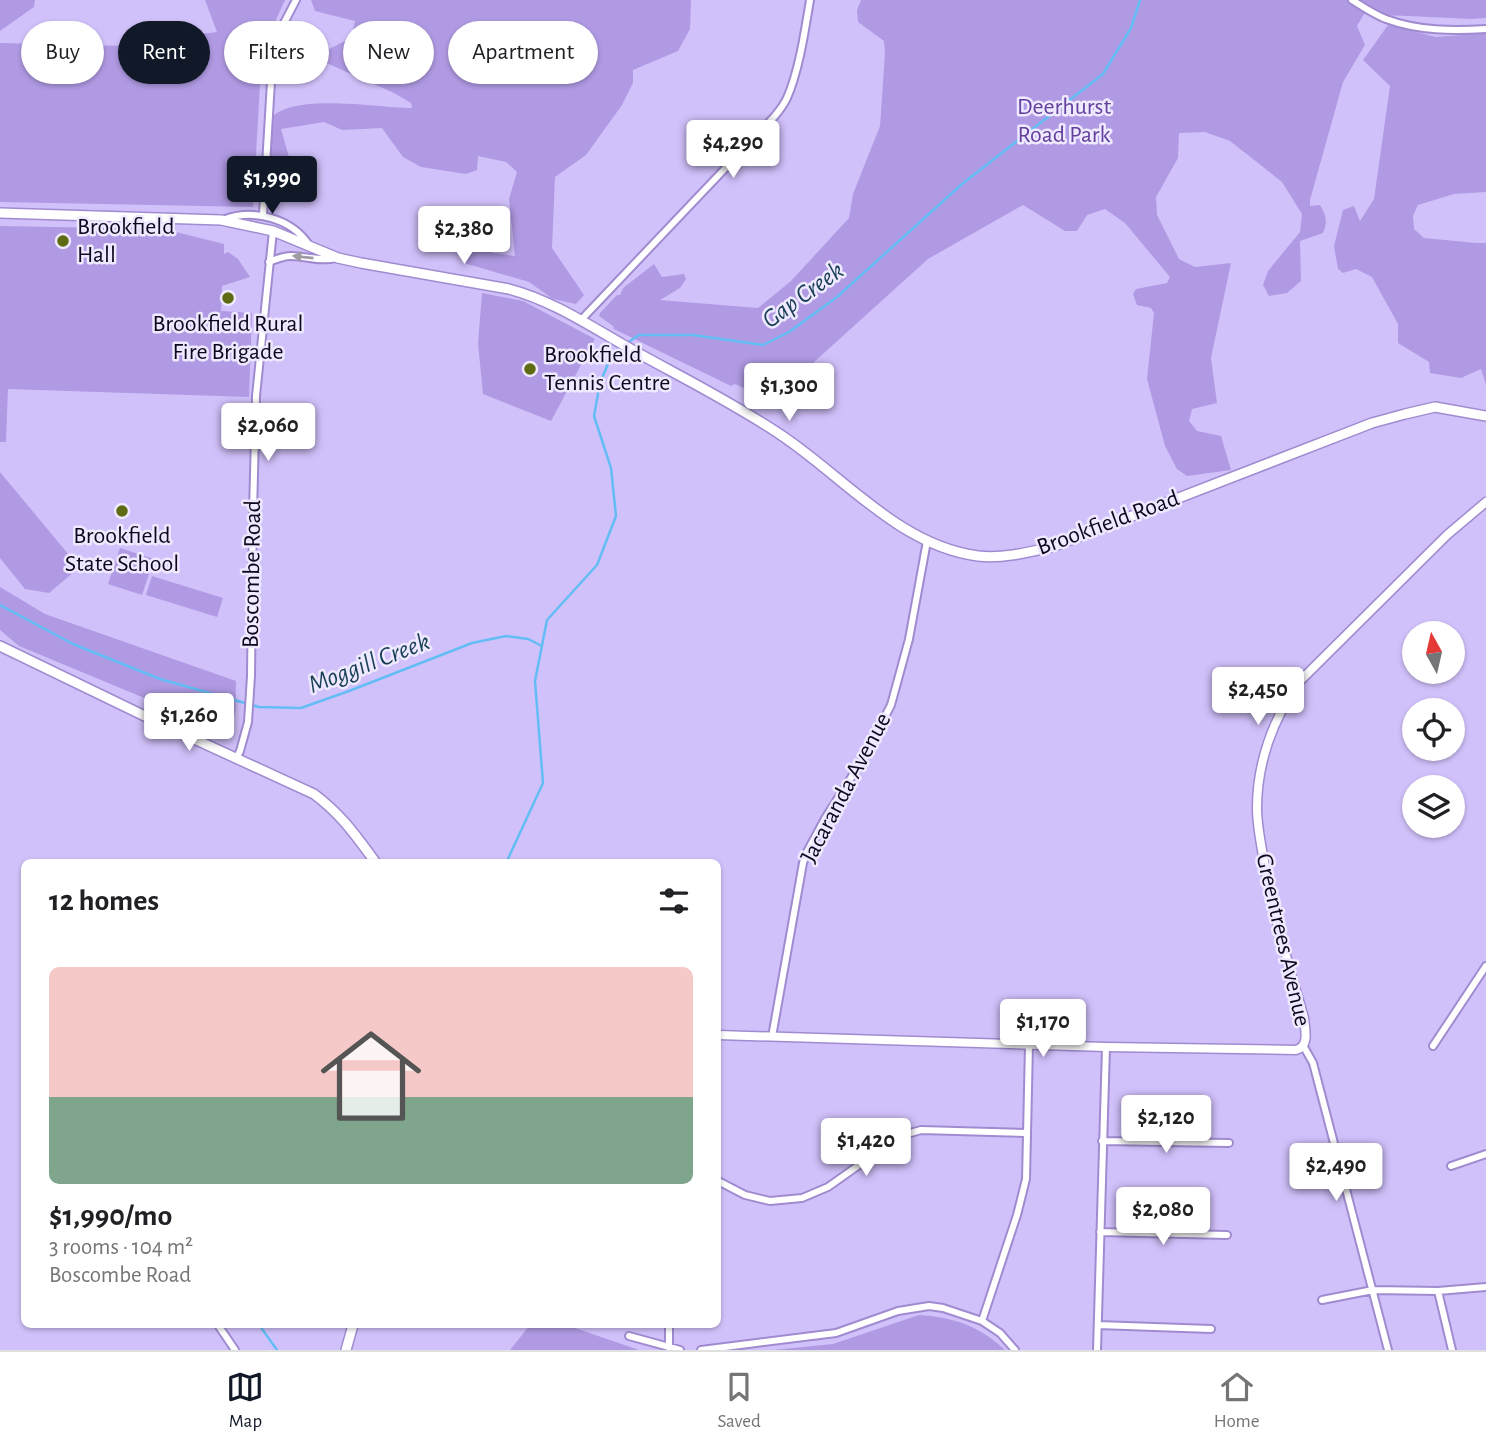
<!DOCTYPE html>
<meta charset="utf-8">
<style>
:root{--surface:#fff;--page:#f2f2f2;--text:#202124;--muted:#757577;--line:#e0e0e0;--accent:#111827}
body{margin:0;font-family:"Alegreya Sans",sans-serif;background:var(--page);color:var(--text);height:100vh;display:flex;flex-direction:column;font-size:26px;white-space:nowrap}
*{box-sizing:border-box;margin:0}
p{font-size:23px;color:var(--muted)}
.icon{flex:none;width:38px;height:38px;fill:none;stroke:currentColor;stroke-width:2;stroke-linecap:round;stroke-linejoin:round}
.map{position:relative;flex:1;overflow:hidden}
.side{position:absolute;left:21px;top:859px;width:700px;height:469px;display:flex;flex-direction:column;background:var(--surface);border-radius:10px;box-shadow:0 2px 5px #0004}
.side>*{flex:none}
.top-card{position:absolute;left:21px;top:21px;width:700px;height:63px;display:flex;gap:14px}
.needle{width:46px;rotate:352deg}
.tools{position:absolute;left:1402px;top:621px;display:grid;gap:14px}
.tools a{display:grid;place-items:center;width:63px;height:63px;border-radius:50%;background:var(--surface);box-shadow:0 2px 5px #0004;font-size:35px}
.price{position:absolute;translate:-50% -60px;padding:0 16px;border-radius:7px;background:#fff;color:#222;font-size:23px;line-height:46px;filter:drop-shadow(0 2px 4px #0008)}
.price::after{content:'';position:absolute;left:50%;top:42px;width:21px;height:16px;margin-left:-10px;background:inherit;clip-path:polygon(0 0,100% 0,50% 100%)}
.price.active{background:var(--accent);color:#fff}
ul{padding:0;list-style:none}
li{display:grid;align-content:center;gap:14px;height:371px;padding:0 28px}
li span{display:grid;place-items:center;height:217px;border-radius:10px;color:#555}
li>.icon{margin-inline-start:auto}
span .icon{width:126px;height:126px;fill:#fffc;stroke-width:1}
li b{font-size:30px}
h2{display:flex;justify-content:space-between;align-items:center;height:84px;padding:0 28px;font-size:30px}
.pill{padding:0 24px;border-radius:32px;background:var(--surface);box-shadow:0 2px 5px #0004;font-size:24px;line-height:63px}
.pill.active{background:var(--accent);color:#fff}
.dock{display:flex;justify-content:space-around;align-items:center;height:98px;border-top:2px solid var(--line);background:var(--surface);font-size:19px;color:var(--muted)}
.dock a{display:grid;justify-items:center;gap:4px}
.dock .active{color:var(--accent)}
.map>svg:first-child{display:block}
</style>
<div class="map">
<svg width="1486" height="1350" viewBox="0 0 1486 1350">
<rect width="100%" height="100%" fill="#d1c1fb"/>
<path fill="#b09ae3" d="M0 0H35L34 7 0 31Z
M205 0H285L262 50 253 207 0 202V43L172 47 178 37 217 32Z
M311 0H691L690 29 678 51 633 70V83L622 105 586 155 555 177 552 248 584 295 576 304 553 299 529 282 464 263 466 238 476 227 483 232 493 253 515 256 509 199 517 172 506 162 478 156 477 170 466 174 421 167 403 157 382 128 342 130 324 122 281 129 289 157 277 179 269 172C269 161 265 137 267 127 275 88 383 109 412 108L411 103 394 93 313 57 351 38 355 21 315 11Z
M861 0H1486V18L1472 19 1364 14 1357 26 1365 45 1343 82 1310 200V206L1320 205C1326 215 1328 222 1323 233L1300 241 1301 281 1287 293 1269 296 1263 285 1268 271 1300 232 1302 214 1282 182 1230 141 1205 132 1179 133 1178 158 1156 197 1157 215 1179 259 1195 267 1231 263 1211 358 1217 403 1192 409 1189 421 1197 431 1221 436 1231 470 1187 476 1177 469 1165 446 1147 379 1154 313 1151 308 1137 305 1133 294 1136 289 1167 283 1170 277 1125 223 1105 209 1087 215 1077 231H1065L1023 205 928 259 803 372 773 389 764 397 735 384 731 386 614 329 613 326 599 316 600 313 617 295H620L623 288 654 264 662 277 684 274 686 279 680 288 660 300 758 308 791 281 849 218 853 194 880 126 885 53 884 41 858 22 857 10Z
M1388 25 1436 37 1486 33V192L1454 194 1418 205 1413 216 1414 229 1424 238 1476 243H1486V385L1481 369 1461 378 1430 373 1429 362 1398 343V324L1372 277 1356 269 1343 273 1338 269 1334 246 1343 210 1354 206 1360 221 1374 199 1390 86 1363 60Z
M0 226 164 229 224 244V254L228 252 238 259 250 277 222 286 221 311 252 313 249 397 8 389 6 442H0Z
M482 293 523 301 595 339 551 421 483 394 478 343Z
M0 472 74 561V572L49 593 25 589 0 558Z
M120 548 154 559 142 595 108 584Z
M152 576 223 598 217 617 146 595Z
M0 587 45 614 236 681C235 696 239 722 226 732L219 729 19 646 0 630Z
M919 1315C953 1317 980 1326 1005 1350H773L833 1344Z
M530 1325H566L639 1350H510Z"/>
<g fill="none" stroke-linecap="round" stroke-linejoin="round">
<path stroke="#63bdf4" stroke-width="2.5" d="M627 343 639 335H693L763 345 789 332 837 297 962 184 1103 74 1131 28 1140 0
M0 605 73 644 160 679 259 707 301 708 349 691 472 643 506 636 528 639 542 646
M506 863 543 783 535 681 547 620 597 565 616 516 611 468 594 416 600 383 613 352 622 346
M261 1325 262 1329 277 1350"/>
<g stroke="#a08bd0" stroke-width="10">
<path id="minor" d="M1352 0C1363 7 1375 15 1386 19 1418 31 1453 31 1486 29
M263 215 272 65 284 23 296 0
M223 220C253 208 291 218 309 245
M269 262C276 259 283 256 291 256 306 256 321 262 336 258
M581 320 774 117C779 111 784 105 787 98 799 71 805 30 810 0
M236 759 240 751 248 722 251 676 253 513 256 396 273 231
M772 1037 803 863 807 852 826 817 863 759 891 705 909 639 927 541
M1433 1046 1486 966
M1304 1047 1313 1063 1388 1350
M1102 1141 1229 1143
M1451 1166 1486 1154
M718 1181 745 1195 770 1201 802 1198 828 1187 900 1136 921 1130 1026 1133
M1100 1232 1227 1235
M1438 1291 1452 1350
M1322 1300 1373 1290 1438 1291 1486 1287
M982 1321 1017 1215 1026 1179 1029 1045
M218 1325 235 1350
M1098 1325 1211 1329
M629 1336 680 1350
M669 1348V1325
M701 1350 836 1333 898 1311 929 1306 943 1308 982 1321 1000 1333 1015 1350
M1097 1350 1106 1047"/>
</g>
<g stroke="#a08bd0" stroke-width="11">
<path id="tertiary" d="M718 1035 1106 1047 1296 1050C1310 1046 1305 1030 1304 1018 1289 966 1273 915 1264 861 1261 844 1257 826 1257 808 1257 763 1273 719 1299 682L1447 535 1486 502"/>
</g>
<g stroke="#a08bd0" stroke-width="12">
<path id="secondary" d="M0 213 221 220 273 231 338 258 361 263 509 289C555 301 596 330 638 353 685 379 735 404 781 435 844 477 900 546 978 556 1002 559 1030 552 1052 547L1372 423 1405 414 1435 407 1486 416
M0 646 153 720 314 794C342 815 356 836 376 863
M346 1350 353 1325"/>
</g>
<use href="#minor" stroke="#fff" stroke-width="6"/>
<use href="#tertiary" stroke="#fff" stroke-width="8"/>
<use href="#secondary" stroke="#fff" stroke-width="9"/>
</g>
<defs><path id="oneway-solid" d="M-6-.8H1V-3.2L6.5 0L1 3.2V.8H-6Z" transform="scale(1.75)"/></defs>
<use fill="#9f9ba5" href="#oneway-solid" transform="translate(303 257) rotate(-174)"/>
<g fill="#5f6b13" stroke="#eee9ff" stroke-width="2.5">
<circle cx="63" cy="241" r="7"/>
<circle cx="228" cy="298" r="7"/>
<circle cx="530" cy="369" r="7"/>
<circle cx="122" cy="511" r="7"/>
</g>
<g text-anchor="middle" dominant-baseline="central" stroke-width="5" stroke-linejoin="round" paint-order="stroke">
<g font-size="24" fill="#63409e" stroke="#eee9ff">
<text x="1064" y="107">Deerhurst<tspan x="1064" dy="28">Road Park</tspan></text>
</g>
<g font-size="24" fill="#0f061e" stroke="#eee9ff" text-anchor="start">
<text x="77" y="227">Brookfield<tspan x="77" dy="28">Hall</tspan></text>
<text x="228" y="324" text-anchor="middle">Brookfield Rural<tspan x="228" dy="28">Fire Brigade</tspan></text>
<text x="544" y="355">Brookfield<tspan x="544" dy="28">Tennis Centre</tspan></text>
<text x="122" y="536" text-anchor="middle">Brookfield<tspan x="122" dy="28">State School</tspan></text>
</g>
<g font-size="24" fill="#0f061e" stroke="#eee9ff">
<text transform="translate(1108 523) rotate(-20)">Brookfield Road</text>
<text transform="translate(252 574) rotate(-89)">Boscombe Road</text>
<text transform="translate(846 788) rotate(-62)">Jacaranda Avenue</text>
<text transform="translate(1283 940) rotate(77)">Greentrees Avenue</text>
</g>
<g font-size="26" font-style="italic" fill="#193f56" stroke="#eee9ff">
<text transform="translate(803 295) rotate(-36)">Gap Creek</text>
<text transform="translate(369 663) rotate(-21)">Moggill Creek</text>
</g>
</g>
</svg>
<div class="tools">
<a><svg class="needle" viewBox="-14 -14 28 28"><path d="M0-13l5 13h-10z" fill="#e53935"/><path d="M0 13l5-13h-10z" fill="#757577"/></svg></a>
<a><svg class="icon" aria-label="locate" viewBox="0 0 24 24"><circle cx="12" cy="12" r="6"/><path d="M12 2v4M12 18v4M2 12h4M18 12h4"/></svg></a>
<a><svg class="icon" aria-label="layers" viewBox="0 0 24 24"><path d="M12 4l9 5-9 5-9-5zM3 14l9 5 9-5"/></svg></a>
</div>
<b class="price" style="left:733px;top:180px">$4,290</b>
<b class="price active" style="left:272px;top:216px">$1,990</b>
<b class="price" style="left:464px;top:266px">$2,380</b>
<b class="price" style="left:789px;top:423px">$1,300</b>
<b class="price" style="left:268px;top:463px">$2,060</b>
<b class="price" style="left:1258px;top:727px">$2,450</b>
<b class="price" style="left:189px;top:753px">$1,260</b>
<b class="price" style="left:1043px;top:1059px">$1,170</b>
<b class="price" style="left:1166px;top:1155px">$2,120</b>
<b class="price" style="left:866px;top:1178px">$1,420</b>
<b class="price" style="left:1336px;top:1203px">$2,490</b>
<b class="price" style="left:1163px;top:1247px">$2,080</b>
<div class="top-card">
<a class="pill">Buy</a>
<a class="pill active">Rent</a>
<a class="pill">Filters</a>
<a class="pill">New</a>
<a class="pill">Apartment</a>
</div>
<section class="side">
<h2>12 homes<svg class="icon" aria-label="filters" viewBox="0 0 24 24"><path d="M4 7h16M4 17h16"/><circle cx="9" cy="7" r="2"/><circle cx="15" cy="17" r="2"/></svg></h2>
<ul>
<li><span style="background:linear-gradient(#f6c9c9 60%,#7fa58c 0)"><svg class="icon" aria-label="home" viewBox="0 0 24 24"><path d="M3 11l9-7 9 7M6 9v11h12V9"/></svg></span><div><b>$1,990/mo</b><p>3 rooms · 104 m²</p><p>Boscombe Road</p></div></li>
</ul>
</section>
</div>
<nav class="dock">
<a class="active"><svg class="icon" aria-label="map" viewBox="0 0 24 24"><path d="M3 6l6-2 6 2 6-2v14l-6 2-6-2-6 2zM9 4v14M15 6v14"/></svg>Map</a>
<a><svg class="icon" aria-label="saved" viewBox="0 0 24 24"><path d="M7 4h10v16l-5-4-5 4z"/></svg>Saved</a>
<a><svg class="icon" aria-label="home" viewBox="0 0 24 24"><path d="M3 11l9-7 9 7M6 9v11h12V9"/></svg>Home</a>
</nav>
